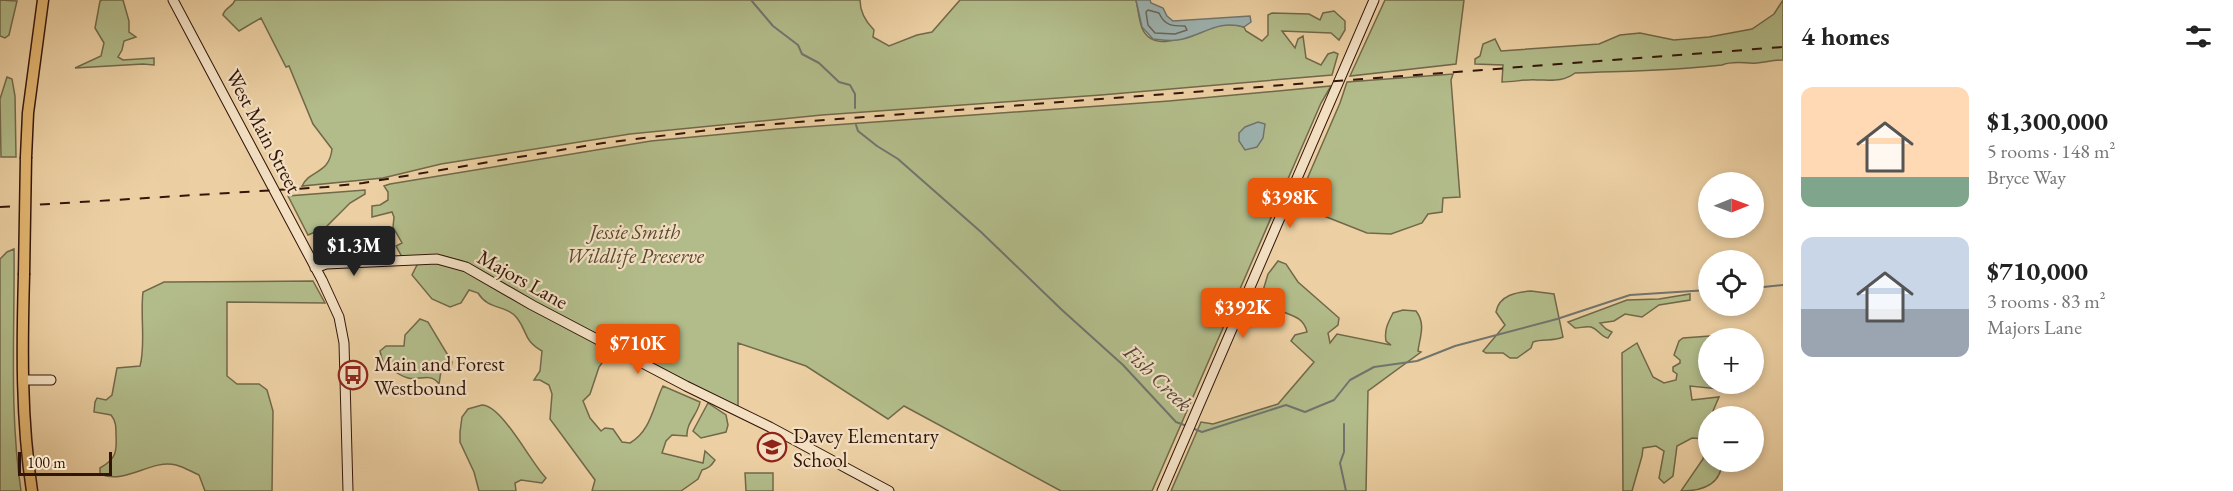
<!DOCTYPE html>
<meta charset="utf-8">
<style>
:root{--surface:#fff;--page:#f6f6f6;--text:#222;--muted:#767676;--accent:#ea580c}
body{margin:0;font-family:"EB Garamond",serif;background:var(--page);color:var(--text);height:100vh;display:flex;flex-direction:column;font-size:22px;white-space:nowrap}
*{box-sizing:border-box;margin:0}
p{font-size:20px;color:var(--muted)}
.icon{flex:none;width:33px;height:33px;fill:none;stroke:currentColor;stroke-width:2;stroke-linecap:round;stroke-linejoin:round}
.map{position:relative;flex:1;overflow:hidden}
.details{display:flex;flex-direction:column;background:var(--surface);width:450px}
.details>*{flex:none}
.needle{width:39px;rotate:89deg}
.controls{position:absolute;left:1698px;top:172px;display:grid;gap:12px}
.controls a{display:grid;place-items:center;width:66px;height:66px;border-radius:50%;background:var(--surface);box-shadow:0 3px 9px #0003;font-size:30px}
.scale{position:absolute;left:18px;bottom:15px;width:94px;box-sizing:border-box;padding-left:6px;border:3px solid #321509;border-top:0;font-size:16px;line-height:21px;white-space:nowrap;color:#321509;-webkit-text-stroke:4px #f3e0c3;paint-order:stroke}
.price{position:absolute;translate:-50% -51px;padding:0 14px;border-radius:6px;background:var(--accent);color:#fff;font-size:20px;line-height:39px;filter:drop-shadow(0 2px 3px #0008)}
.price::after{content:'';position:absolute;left:50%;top:36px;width:18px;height:14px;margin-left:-9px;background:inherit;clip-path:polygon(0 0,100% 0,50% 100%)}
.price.selected{background:#222;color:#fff}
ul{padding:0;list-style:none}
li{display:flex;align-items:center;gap:18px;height:150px;padding:0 18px}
li span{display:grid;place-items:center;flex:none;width:168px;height:120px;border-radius:12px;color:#555}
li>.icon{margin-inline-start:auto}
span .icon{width:72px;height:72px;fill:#fffc;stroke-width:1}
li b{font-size:26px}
h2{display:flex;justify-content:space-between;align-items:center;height:72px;padding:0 18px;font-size:26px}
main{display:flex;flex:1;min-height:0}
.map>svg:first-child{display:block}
</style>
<main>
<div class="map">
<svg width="1783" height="491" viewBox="0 0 1783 491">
<rect width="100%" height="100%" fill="#ecd0a3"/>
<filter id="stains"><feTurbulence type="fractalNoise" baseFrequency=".00333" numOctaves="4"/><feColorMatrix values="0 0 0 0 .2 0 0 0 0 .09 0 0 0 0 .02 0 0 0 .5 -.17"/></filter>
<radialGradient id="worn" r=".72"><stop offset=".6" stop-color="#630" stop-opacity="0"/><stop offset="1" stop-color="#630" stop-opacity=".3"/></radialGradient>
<path fill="#b2bc8a" stroke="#72684a" stroke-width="1.5" d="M0 0 17 1 9 35 5 38 0 36Z
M102 0H123L129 21V32L136 37 124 41 122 50 118 57 123 60 154 58V65L143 64 75 68 101 56 104 43 95 28 100 1Z
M235 0H860C860 11 866 22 874 30L873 37 889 46 917 35 932 32 960 0H1136C1138 9 1139 20 1142 28 1155 58 1197 29 1216 26 1225 24 1235 24 1244 27L1246 31 1262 41 1268 35V15L1272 13 1309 14 1320 20 1323 13 1334 11 1345 21V30L1339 40 1331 33 1282 31 1295 48 1298 39 1303 36 1306 58 1321 65 1328 54 1334 52 1338 54 1332 75 1101 95 822 115 630 134 441 164 383 178 302 186C310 169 329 175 332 149L313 124 289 66 286 67 261 18 239 31 223 15C225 7 233 7 235 0Z
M1385 0H1464L1456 64 1350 76Z
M1783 0V60C1774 60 1766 62 1757 63 1746 64 1734 60 1722 65 1673 71 1624 71 1575 73 1563 82 1552 80 1537 80 1526 79 1514 82 1502 82L1503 65 1475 64V59L1480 56 1483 44 1495 39 1501 51 1599 44 1620 35 1640 33 1674 40 1709 37 1752 29 1774 14Z
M1453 74 1451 80 1460 197 1443 198 1442 212 1428 214 1422 223 1391 234 1367 233 1319 214 1316 211V207L1298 200 1340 103 1347 82Z
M7 77 12 79 15 96 16 157H1L0 99Z
M1331 86 1321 103 1152 491H1061L904 406 888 419 806 366 738 343V408L527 298 462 261 442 256 402 257 396 246 402 243 393 227 394 217 392 212 372 217V206L380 205 388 200V192L384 186 390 184 651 141 777 129 1169 101Z
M365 190V194L350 203 325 228 308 235 288 196Z
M14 249C15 330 9 410 21 491H0V259L7 252Z
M419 261 437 262 465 270 612 349 599 367 590 394 583 401 590 418 601 431 605 428 613 429 622 442 630 443C651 431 653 406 663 386L700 402C698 414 686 423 687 436L672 435 666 441 662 453 703 463 705 451 715 460C711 466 709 468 702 470L698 479 681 491H592L595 480 550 419 552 394 549 385 540 380H534L540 371 542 351C523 340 528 332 517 318 507 305 488 310 478 293L469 290 461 303 450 307 432 299 412 275Z
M1278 261 1286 264 1298 282 1339 318 1338 325 1328 333 1330 343 1337 334 1391 345 1386 341C1384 330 1388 323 1393 313L1403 310 1416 311C1426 324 1420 336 1418 351L1421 352 1368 391 1366 491H1171L1201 422 1213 424 1278 404 1314 362 1291 341 1295 335 1307 332C1302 308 1274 319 1262 294L1268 274Z
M313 281 325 303 227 302V376L237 384H259L267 390 273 411 272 491H205L199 475C192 472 184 467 176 465 150 459 126 485 100 474V468C116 459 117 452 116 435 116 427 116 421 111 415L94 412 95 402 97 398 106 400 112 395 117 368 140 366C146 345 140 316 143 292L164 282Z
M1531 291 1554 294 1563 337C1552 342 1543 338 1533 342L1531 348 1517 358H1510L1503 353H1486L1483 351 1505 325 1496 312C1499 295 1517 292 1531 291Z
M1690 294V300L1659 305 1642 317 1625 314 1614 321 1600 323 1606 329 1612 332 1608 338C1600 336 1598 329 1591 327 1586 326 1580 328 1575 328L1568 322 1627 300 1659 299Z
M420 319 428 322 452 362 451 368 441 371 439 384C431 372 419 381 408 378 399 376 390 368 383 363L380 351 386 346H404L405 335Z
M1710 336 1717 339H1708V384H1729V390L1690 386 1692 400 1719 397 1713 411 1715 417H1708V462H1722C1721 486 1701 491 1681 491L1703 459 1706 439 1692 438 1677 446 1673 476 1664 483 1659 478 1664 451 1656 446 1643 448 1642 456 1632 491H1623L1622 353 1637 343 1653 377 1664 383 1676 380 1677 374 1673 371V367L1680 363V360L1674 355 1679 341 1683 338Z
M708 403 726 415 728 425 726 432 701 438 693 431Z
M482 405C502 405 531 463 546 478L542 483 521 480 515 483 516 491H479L474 472 460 442V432L462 417 468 409Z
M745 473H773V491H746Z"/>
<path fill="#9db4b1" stroke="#72746e" stroke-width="1.5" d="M1136 0H1150L1151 3 1163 8 1167 16 1173 21 1250 16 1251 22 1244 27C1219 20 1206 33 1183 39 1173 42 1163 40 1153 39L1142 27Z
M1258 122 1265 124 1263 138 1257 147 1245 150 1239 141V133L1245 127Z"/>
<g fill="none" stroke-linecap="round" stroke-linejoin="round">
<path stroke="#68645d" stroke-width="1.5" d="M1148 10 1159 13C1165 26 1172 26 1185 26L1187 30 1175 34 1155 33 1148 25 1146 12Z"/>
<path stroke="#72746e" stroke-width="2" d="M751 0 773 26 798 45 802 54 819 63 839 82 850 85 855 94V108
M856 125 858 131 877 146 898 159 981 232 1062 310 1123 365 1176 422 1187 426
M1754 288 1783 285
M1344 424V452L1340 463 1346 491
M1192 428 1202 432 1286 405 1305 412 1334 400 1350 380 1374 367 1417 361 1455 346 1557 319 1630 295 1708 290"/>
<g stroke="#321509" stroke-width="11">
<path id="secondary" d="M173 0 322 280 339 317 344 343 348 491
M315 268 326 264 437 259 466 267 532 305 686 386 770 427 889 491
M23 380H51
M1162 491 1374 0"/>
</g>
<g stroke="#321509" stroke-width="13">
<path id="primary" d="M26 157 28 113 43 0
M24 275C22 347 21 419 32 491"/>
</g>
<use href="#secondary" stroke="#f3e0c3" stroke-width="9"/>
<use href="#primary" stroke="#e6b872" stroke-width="10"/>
<path stroke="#321509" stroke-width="2" stroke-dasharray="10 10" stroke-linecap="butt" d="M0 207 326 187 363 183 603 143 734 127 1783 47"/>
<g stroke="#321509" stroke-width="13" stroke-linecap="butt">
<path id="primary-bridge" d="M24 275 26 157"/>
</g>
<use href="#primary-bridge" stroke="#e6b872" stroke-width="10"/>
</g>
<defs>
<g id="bus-ring" transform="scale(1.5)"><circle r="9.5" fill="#f3e0c3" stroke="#8f2418" stroke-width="1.5"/><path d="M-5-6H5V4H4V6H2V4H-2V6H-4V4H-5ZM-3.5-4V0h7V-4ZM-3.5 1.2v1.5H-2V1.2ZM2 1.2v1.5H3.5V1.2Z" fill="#8f2418"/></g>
<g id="school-ring" transform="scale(1.5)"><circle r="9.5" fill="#f3e0c3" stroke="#8f2418" stroke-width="1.5"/><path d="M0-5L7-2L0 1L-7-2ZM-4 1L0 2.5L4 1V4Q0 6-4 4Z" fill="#8f2418"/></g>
</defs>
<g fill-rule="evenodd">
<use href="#bus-ring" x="353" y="375"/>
<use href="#school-ring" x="772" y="447"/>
</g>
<g text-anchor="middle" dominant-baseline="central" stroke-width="4.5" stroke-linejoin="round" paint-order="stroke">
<g font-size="21" fill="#321509" stroke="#f3e0c3">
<text transform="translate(264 131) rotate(62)">West Main Street</text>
<text transform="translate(523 279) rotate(29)">Majors Lane</text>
</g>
<g font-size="21" font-style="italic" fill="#584730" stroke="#f3e0c3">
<text x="635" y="231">Jessie Smith<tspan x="635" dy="24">Wildlife Preserve</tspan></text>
</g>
<g font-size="21" fill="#321509" stroke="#f3e0c3" text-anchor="start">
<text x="374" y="363">Main and Forest<tspan x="374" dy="24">Westbound</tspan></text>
<text x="793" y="435">Davey Elementary<tspan x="793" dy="24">School</tspan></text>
</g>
<g font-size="22" font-style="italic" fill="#52453b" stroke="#f3e0c3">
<text transform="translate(1158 378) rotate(44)">Fish Creek</text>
</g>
</g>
<rect width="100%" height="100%" filter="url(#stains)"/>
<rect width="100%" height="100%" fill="url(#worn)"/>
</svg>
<div class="controls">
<a><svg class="needle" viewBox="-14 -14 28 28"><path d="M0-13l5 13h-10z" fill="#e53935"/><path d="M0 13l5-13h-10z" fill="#767676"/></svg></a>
<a><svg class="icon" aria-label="locate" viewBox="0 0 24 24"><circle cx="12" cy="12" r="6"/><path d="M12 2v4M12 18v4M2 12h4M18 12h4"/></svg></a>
<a>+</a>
<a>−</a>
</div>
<div class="scale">100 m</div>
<b class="price" style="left:1290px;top:229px">$398K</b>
<b class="price selected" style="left:354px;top:277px">$1.3M</b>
<b class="price" style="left:1243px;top:339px">$392K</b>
<b class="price" style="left:638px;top:375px">$710K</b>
</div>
<section class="details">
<h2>4 homes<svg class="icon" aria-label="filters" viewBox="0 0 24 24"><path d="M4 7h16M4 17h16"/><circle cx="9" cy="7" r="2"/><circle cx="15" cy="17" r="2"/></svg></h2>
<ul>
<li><span style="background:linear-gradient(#ffd9b3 75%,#7fa58c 0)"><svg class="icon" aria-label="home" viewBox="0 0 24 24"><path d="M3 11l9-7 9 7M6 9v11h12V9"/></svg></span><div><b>$1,300,000</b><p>5 rooms · 148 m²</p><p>Bryce Way</p></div></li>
<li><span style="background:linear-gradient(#c9d6e8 60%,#9aa5b1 0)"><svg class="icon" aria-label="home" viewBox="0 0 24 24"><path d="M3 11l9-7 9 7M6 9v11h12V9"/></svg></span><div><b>$710,000</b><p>3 rooms · 83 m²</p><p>Majors Lane</p></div></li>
</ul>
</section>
</main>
